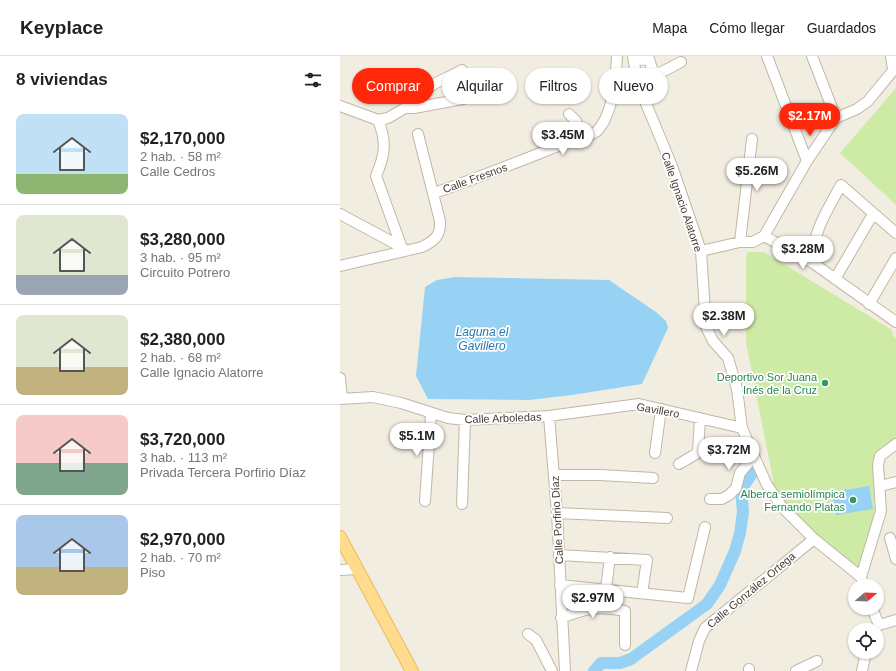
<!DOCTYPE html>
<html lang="es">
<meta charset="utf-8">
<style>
:root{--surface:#fff;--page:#f2f2f2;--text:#222;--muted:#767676;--line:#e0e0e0;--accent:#ff280b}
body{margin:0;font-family:Helvetica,sans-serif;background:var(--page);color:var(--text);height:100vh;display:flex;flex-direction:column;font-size:15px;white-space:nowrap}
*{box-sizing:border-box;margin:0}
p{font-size:13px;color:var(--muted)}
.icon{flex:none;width:22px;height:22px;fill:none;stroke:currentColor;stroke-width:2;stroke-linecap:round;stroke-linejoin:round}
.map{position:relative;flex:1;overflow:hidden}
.drawer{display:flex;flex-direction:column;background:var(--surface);width:340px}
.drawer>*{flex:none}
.top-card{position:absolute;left:12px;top:12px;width:380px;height:36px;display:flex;gap:8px}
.needle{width:26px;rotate:71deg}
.buttons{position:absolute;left:508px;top:523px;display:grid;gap:8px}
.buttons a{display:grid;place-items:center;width:36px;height:36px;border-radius:50%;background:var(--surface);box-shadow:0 1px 3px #0004;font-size:20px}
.price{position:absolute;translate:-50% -34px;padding:0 9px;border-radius:14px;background:#fff;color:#222;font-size:13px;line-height:26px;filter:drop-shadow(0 1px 2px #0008)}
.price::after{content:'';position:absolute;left:50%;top:24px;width:12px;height:9px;margin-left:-6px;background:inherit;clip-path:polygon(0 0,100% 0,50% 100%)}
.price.active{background:var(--accent);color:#fff}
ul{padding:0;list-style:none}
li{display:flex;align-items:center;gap:12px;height:100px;padding:0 16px}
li+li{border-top:1px solid var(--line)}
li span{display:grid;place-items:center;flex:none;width:112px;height:80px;border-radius:8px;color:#555}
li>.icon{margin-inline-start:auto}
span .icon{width:48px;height:48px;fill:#fffc;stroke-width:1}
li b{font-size:17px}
h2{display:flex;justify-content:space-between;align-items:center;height:48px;padding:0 16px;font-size:17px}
.pill{padding:0 14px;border-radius:18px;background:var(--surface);box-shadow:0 1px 3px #0004;font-size:14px;line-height:36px}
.pill.active{background:var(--accent);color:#fff}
header{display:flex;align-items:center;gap:24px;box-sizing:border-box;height:56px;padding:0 20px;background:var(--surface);border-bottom:1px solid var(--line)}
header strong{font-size:19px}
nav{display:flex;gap:22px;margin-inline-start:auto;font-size:14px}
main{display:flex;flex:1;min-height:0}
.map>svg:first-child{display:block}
</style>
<header>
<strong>Keyplace</strong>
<nav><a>Mapa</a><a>Cómo llegar</a><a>Guardados</a></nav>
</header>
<main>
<section class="drawer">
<h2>8 viviendas<svg class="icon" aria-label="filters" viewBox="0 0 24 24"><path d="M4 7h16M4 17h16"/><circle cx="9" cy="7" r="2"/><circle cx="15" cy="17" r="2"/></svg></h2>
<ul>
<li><span style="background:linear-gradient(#bfe0f5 75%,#8fb573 0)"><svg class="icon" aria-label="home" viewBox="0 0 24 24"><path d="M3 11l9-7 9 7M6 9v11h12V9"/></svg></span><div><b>$2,170,000</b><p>2 hab. · 58 m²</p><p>Calle Cedros</p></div></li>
<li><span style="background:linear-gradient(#dfe7d0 75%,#9aa5b1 0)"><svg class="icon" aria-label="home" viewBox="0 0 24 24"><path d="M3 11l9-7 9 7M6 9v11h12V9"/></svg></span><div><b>$3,280,000</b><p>3 hab. · 95 m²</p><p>Circuito Potrero</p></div></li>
<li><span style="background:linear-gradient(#dfe7d0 65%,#c2b280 0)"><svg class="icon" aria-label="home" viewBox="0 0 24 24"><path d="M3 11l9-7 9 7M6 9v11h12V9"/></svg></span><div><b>$2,380,000</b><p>2 hab. · 68 m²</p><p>Calle Ignacio Alatorre</p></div></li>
<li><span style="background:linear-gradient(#f6c9c9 60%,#7fa58c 0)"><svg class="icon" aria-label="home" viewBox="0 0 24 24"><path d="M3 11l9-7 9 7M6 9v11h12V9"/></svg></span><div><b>$3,720,000</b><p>3 hab. · 113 m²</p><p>Privada Tercera Porfirio Díaz</p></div></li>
<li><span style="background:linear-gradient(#a9c7e8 65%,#c2b280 0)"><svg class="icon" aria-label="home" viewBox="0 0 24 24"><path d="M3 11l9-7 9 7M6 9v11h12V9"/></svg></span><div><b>$2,970,000</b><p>2 hab. · 70 m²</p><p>Piso</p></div></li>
</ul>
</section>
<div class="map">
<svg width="556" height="615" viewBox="0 0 556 615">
<rect width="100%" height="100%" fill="#f2ede1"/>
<path fill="#ceeba6" d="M556 32V149L500 97Z
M408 196H424L552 274 553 280 556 282V385L549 386 534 400 535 468 520 519 474 479 433 433V423L406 287V202Z"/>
<path fill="#97d2f5" d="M115 221 269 224 316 256 326 265 328 272 302 328 232 339 189 344 88 343 76 320 85 231 97 224Z
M529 430 533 453 496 459 492 436Z"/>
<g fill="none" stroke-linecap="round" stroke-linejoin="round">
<path stroke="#97d2f5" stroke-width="12" d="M254 615 261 607H280L291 603 367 548 380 529 395 495 400 477 403 456 401 434 413 416"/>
<g stroke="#c1b7a6" stroke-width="12">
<path id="minor" d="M293 0 297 26 332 110 361 195 366 271 373 285 388 302 397 333 402 372 414 400 427 429 442 451 474 483 521 521 524 530
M427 0 467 105
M472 0 496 62
M551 0 553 13
M294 4 309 3 313 16 320 17 341 6
M0 50 38 64 48 62 65 52 94 28 122 14
M65 52H74L123 43
M229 58 236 65 242 81
M38 64C47 86 45 99 36 120L63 195
M94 137C138 122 180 105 223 88 231 85 252 80 257 75 273 59 276 22 277 0
M0 158 54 187 62 194
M424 180 467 105 496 62 517 53 528 45 556 11
M400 186 412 83
M361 195 400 186H413L424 180 473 207 556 266
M473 207C471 178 488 153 501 129L556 177
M0 210 82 191C94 185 101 180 100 165L78 78
M495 223 533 158
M529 248 556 202
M0 322 2 343
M0 343 33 341 61 347 108 362 125 364 209 360 299 348 402 372
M209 360 217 457 225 615
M315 397 321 353
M339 408 356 398 358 395 360 362
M214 419H260L313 422
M540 430 556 426
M370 443H382L389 439 396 432 400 417 414 400
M85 445 91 358
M122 448 125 364
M217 457 327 462
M550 482 556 503
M219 499 307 504 303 531
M0 514 17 513
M521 521 541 455 538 409 540 400 556 388
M220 529 348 542 365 471
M266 533 270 501
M532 552 539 569
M221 562C245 553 259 549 285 555V589
M539 569 556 564
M188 578 196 584 212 615
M409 613V615
M351 615 359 585 365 572 474 483
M456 615 477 605
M522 615 526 596"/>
</g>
<g stroke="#edba55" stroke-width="14">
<path id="major" d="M0 481 72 615"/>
</g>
<use href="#minor" stroke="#fff" stroke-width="10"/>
<use href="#major" stroke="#ffdb8d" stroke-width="12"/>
</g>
<g fill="#2e9e5b" stroke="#fff" stroke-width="1.5">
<circle cx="485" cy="327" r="4"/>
<circle cx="513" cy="444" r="4"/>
</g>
<g text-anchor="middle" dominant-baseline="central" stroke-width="3.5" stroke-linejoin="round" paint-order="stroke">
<g font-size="11" fill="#443c32" stroke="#fff">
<text transform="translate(135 122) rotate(-20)">Calle Fresnos</text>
<text transform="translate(342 146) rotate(71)">Calle Ignacio Alatorre</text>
<text transform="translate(318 354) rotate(10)">Gavillero</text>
<text transform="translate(163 362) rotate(-2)">Calle Arboledas</text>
<text transform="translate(217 464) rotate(-93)">Calle Porfirio Díaz</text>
<text transform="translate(411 534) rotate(-40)">Calle González Ortega</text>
</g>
<g font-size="11" fill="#27864d" stroke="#fff" text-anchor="end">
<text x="477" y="321">Deportivo Sor Juana<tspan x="477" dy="13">Inés de la Cruz</tspan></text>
<text x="505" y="438">Alberca semiolímpica<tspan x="505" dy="13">Fernando Platas</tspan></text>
</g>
<g font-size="12" font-style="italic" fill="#2379af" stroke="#fff">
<text x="142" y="276">Laguna el<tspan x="142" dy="14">Gavillero</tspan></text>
</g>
</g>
</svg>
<div class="buttons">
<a><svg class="needle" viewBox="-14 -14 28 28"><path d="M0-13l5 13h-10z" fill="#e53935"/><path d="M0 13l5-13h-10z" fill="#767676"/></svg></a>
<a><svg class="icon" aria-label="locate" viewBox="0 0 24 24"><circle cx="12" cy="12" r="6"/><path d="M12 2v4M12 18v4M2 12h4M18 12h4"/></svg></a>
</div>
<b class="price active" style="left:470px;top:81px">$2.17M</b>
<b class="price" style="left:223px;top:100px">$3.45M</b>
<b class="price" style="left:417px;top:136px">$5.26M</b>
<b class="price" style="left:463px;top:214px">$3.28M</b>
<b class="price" style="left:384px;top:281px">$2.38M</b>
<b class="price" style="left:77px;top:401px">$5.1M</b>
<b class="price" style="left:389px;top:415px">$3.72M</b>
<b class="price" style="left:253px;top:563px">$2.97M</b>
<div class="top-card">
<a class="pill active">Comprar</a>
<a class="pill">Alquilar</a>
<a class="pill">Filtros</a>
<a class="pill">Nuevo</a>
</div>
</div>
</main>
